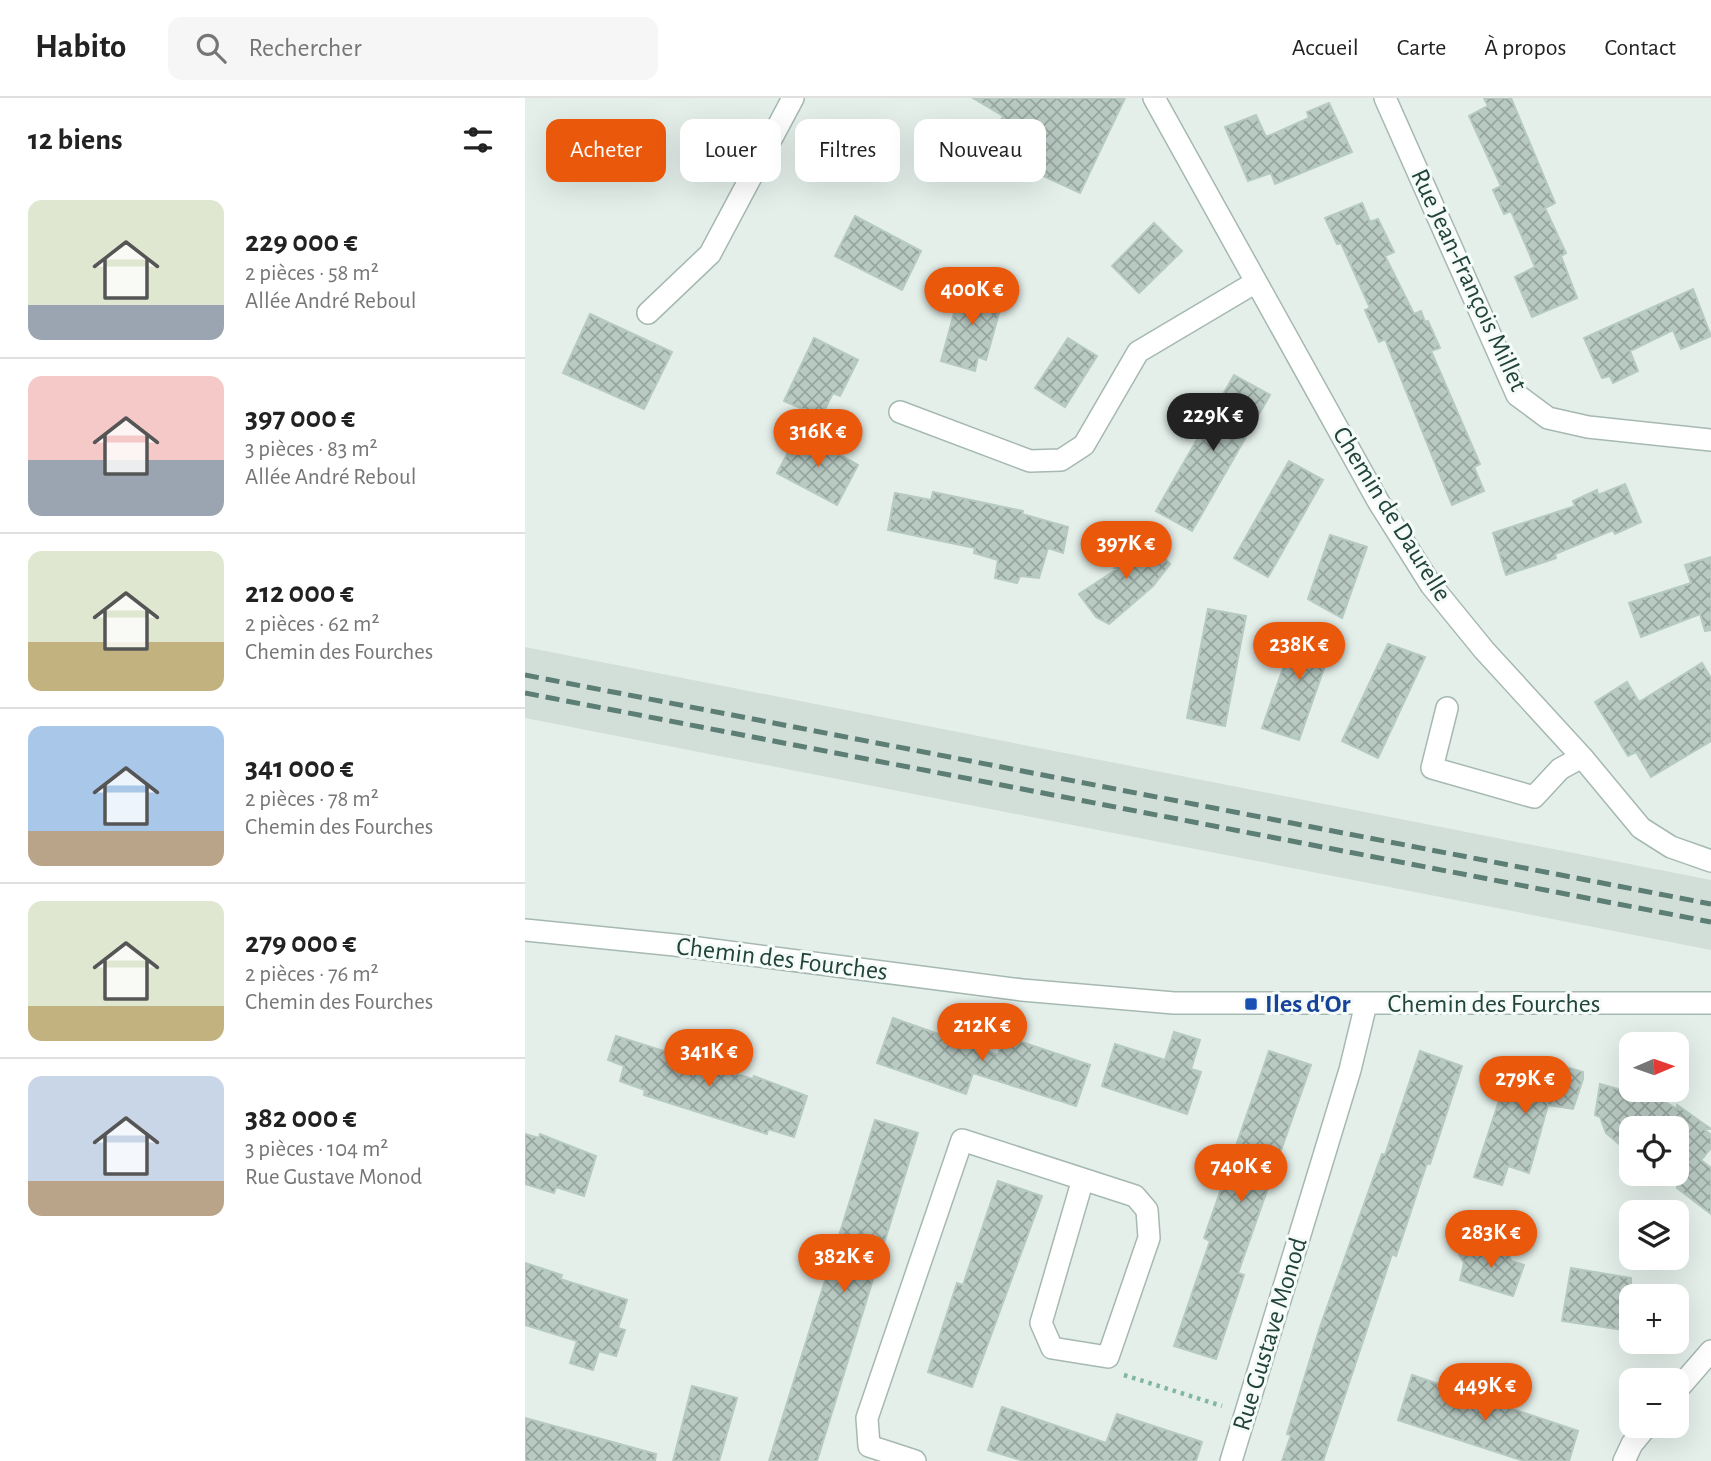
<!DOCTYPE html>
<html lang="fr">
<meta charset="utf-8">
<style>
:root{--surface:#fff;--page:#f6f6f6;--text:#222;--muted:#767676;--line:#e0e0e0;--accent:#ea580c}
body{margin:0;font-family:"Alegreya Sans",sans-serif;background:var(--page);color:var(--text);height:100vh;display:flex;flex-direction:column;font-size:26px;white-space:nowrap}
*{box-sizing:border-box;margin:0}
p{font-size:23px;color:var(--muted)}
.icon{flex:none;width:38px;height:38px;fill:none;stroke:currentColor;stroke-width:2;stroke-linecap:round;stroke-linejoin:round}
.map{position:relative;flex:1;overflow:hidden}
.sheet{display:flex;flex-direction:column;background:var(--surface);width:525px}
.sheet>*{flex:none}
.hud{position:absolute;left:21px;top:21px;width:665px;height:63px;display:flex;gap:14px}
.needle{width:46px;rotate:88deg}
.fabs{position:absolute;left:1094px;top:934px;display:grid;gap:14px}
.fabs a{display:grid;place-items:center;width:70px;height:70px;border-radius:14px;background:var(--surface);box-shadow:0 7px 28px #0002;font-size:35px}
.price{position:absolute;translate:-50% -60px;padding:0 16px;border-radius:24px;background:var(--accent);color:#fff;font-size:23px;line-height:46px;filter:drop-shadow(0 2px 4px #0008)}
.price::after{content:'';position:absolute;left:50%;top:42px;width:21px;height:16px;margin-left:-10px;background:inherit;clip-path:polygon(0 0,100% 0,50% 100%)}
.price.active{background:#222;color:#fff}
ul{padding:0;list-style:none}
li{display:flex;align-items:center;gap:21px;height:175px;padding:0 28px}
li+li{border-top:2px solid var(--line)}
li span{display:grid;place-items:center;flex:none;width:196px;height:140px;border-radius:14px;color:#555}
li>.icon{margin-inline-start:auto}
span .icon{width:84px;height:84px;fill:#fffc;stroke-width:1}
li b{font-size:30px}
h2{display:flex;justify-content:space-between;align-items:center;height:84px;padding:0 28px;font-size:30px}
.pill{padding:0 24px;border-radius:14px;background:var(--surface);box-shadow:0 7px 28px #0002;font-size:24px;line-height:63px}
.pill.active{background:var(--accent);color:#fff}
header{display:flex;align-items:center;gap:42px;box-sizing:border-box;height:98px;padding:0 35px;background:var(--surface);border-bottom:2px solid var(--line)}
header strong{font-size:33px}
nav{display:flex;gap:38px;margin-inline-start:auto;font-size:24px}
.search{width:490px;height:63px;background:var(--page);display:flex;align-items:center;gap:18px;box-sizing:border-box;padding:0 24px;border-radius:14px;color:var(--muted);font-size:26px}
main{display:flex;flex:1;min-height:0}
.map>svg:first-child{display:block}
</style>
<header>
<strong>Habito</strong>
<div class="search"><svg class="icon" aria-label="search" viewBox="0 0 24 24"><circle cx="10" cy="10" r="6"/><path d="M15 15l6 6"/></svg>Rechercher</div>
<nav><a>Accueil</a><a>Carte</a><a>À propos</a><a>Contact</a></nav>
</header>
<main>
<section class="sheet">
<h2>12 biens<svg class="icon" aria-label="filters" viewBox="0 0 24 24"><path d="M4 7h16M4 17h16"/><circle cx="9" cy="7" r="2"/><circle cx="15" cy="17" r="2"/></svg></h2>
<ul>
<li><span style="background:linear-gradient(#dfe7d0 75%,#9aa5b1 0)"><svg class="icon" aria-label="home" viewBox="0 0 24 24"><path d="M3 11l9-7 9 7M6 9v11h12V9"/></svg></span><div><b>229 000 €</b><p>2 pièces · 58 m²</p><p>Allée André Reboul</p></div></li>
<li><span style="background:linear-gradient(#f6c9c9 60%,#9aa5b1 0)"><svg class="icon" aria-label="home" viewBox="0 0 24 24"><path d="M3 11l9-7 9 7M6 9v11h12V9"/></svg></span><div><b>397 000 €</b><p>3 pièces · 83 m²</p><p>Allée André Reboul</p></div></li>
<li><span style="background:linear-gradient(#dfe7d0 65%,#c2b280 0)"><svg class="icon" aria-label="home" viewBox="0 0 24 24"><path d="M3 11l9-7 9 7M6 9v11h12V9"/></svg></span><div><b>212 000 €</b><p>2 pièces · 62 m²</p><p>Chemin des Fourches</p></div></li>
<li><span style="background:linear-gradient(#a9c7e8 75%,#b9a48a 0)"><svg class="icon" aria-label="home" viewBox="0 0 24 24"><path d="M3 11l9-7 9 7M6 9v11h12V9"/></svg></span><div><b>341 000 €</b><p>2 pièces · 78 m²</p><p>Chemin des Fourches</p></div></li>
<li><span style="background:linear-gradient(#dfe7d0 75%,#c2b280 0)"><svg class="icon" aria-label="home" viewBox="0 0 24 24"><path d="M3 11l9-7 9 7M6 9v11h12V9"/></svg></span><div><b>279 000 €</b><p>2 pièces · 76 m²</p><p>Chemin des Fourches</p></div></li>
<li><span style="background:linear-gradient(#c9d6e8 75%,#b9a48a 0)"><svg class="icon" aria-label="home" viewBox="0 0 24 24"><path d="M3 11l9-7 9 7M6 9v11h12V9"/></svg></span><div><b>382 000 €</b><p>3 pièces · 104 m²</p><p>Rue Gustave Monod</p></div></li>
</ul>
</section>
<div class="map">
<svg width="1186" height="1363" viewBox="0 0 1186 1363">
<defs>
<pattern id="building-cross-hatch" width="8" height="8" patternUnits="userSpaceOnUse" patternTransform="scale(1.75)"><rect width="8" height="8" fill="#b9cac3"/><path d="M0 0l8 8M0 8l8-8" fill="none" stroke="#96a69f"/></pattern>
</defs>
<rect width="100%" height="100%" fill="#e4efea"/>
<path fill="#d2dfd9" d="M0 549 1186 782V852L0 620Z"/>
<path fill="url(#building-cross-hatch)" stroke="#b6cac1" stroke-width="2" d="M448 0H600L555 95 499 69 513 39 476 22 478 18Z
M959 0H986L1030 105 1020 110 1041 155 1036 158 1052 200 1007 219 990 179 1010 169 986 113 979 116 968 92 976 88 944 18 963 8Z
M804 5 827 54 750 86 746 75 723 83 700 29 731 17 741 39 784 20 782 14Z
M837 105 845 124 853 121 869 154 860 158 889 216 896 213 900 224 903 223 915 250 906 253 955 366 949 369 959 393 927 407 860 241 854 244 840 212 845 210 816 145 812 146 800 120Z
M330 118 396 153 377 192 310 158Z
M629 125 657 153 614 195 587 168Z
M437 186 479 197 461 262 453 259 450 273 416 263Z
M1168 191 1186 238 1156 251 1148 232 1105 253 1113 273 1088 285 1085 278 1077 280 1059 240Z
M65 216 147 254 119 311 38 275Z
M289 240 333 262 315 298 308 295 296 319 259 303Z
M543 240 572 258 540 309 510 290Z
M709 277 745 297 667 433 631 413Z
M274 334 333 367 312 407 252 375Z
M764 363 798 382 743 479 709 460Z
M1100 386 1116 424 1090 436 1088 432 1030 456 1031 460 981 477 968 435 1050 408 1048 403 1072 392 1073 397Z
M408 394 498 413 497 416 543 429 538 455 523 450 514 480 495 478 492 485 470 480 473 462 449 455 450 450 363 432 370 395 406 402Z
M618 436 645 466 628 488 584 526 571 519 554 496 592 471 589 470Z
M805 437 842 449 817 520 783 501Z
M1186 459V532L1180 533 1175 516 1116 539 1104 505 1166 485 1160 467Z
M683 511 721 518 700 628 662 620Z
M773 528 811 536 774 642 737 630Z
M863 546 900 559 853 660 817 643Z
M1177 565 1186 580V643L1126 679 1111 654 1103 658 1070 604 1102 584 1114 604Z
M368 920 473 957 479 938 565 967 551 1008 448 975 441 996 352 965Z
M649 934 675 942 666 971 676 974 662 1016 577 988 590 946 640 962Z
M91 938 148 956V953L176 961 175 965 228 981 229 978 282 998 269 1039 243 1031 242 1036 119 997 120 992 95 983 99 968 83 962Z
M744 953 786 967 713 1175 719 1177 691 1261 649 1248 685 1143 679 1140Z
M895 953 937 968 905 1066 902 1065 871 1158 867 1156 798 1363H757L766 1337 762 1336 795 1229 857 1056 860 1057Z
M988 960 1018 969 1020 963 1058 974V981L1048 1011 1023 1007 1004 1075 983 1068 977 1087 949 1079Z
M1103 982 1106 992H1120L1152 1011V1007L1186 1031H1179L1186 1037V1050L1176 1062 1186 1070V1116L1152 1090V1031H1106V1056L1081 1035 1075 1019 1070 1017 1075 986 1097 992Z
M350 1022 393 1035 333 1230 292 1363H244Z
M0 1036 14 1040 15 1036 71 1058 59 1098 31 1089 29 1095 0 1086Z
M473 1083 517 1098 447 1289 403 1274 432 1185 438 1187Z
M957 1145 963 1161 983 1152 986 1163 999 1167 988 1198 935 1182 939 1165 934 1156Z
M0 1165 37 1177 35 1181 102 1202 93 1230 100 1232 91 1258 74 1253 68 1272 45 1265 52 1243 0 1227Z
M1046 1170 1106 1180V1233L1037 1223Z
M887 1277 1053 1333 1044 1363H999L873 1322Z
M167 1288 212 1300 194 1363H148Z
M477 1309 581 1345 592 1316 677 1344 671 1363H499L463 1352Z
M0 1320 131 1356 130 1363H0Z"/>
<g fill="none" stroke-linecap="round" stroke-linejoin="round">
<g stroke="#a6b8b2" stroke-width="24">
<path id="minor" d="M629 0 853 403 906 487 959 552 1057 659 1116 730 1146 749 1186 763
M860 0 992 297 1023 320 1063 329 1186 342
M123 215 185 156 268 0
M375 314 505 363 536 362 559 347 613 254 731 184
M922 610 907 670 1009 699 1035 671 1057 659
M0 832 150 847 497 892 649 905H1186
M1152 1292 1186 1253
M390 1363 344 1348 342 1320 437 1042 610 1098 622 1112 624 1140 583 1259 527 1250 516 1225 558 1081
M706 1363 825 972 841 906
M1099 1363 1107 1346 1122 1328"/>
</g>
<path stroke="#81b6a5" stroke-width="4.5" stroke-dasharray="3.5 5" stroke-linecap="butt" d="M599 1277 697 1308"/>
<use href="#minor" stroke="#fff" stroke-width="21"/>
<path stroke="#5c7e75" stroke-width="5" stroke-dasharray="14 7" stroke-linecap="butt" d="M0 577 1186 806
M0 595 1186 824"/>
</g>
<rect fill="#1a4fb4" stroke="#f5fbf8" stroke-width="2.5" x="719" y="899" width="14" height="14" rx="3.5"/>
<g text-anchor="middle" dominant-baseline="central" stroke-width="6" stroke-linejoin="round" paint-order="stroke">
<g font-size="26" fill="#21433a" stroke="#f5fbf8">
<text transform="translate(944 182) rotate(65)">Rue Jean-François Millet</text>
<text transform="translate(867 416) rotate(58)">Chemin de Daurelle</text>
<text transform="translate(257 861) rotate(7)">Chemin des Fourches</text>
<text x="969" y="906">Chemin des Fourches</text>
<text transform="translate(745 1236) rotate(-73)">Rue Gustave Monod</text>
</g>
<g font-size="26" font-weight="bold" fill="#164399" stroke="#f5fbf8" text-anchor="start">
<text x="740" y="906">Iles d'Or</text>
</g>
</g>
</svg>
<div class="fabs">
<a><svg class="needle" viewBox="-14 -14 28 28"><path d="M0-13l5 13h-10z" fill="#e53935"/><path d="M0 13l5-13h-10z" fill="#767676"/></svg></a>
<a><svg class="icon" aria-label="locate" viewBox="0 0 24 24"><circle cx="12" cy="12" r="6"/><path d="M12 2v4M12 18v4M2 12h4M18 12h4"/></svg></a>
<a><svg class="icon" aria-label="layers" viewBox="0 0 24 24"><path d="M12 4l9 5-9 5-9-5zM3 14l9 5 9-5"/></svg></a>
<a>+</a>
<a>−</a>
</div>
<b class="price" style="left:447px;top:229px">400K €</b>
<b class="price active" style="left:688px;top:355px">229K €</b>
<b class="price" style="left:293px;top:371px">316K €</b>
<b class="price" style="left:601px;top:483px">397K €</b>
<b class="price" style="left:774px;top:584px">238K €</b>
<b class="price" style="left:457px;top:965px">212K €</b>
<b class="price" style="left:184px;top:991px">341K €</b>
<b class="price" style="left:1000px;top:1018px">279K €</b>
<b class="price" style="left:716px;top:1106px">740K €</b>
<b class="price" style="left:966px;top:1172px">283K €</b>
<b class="price" style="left:319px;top:1196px">382K €</b>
<b class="price" style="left:960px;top:1325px">449K €</b>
<div class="hud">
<a class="pill active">Acheter</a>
<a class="pill">Louer</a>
<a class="pill">Filtres</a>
<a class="pill">Nouveau</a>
</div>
</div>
</main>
